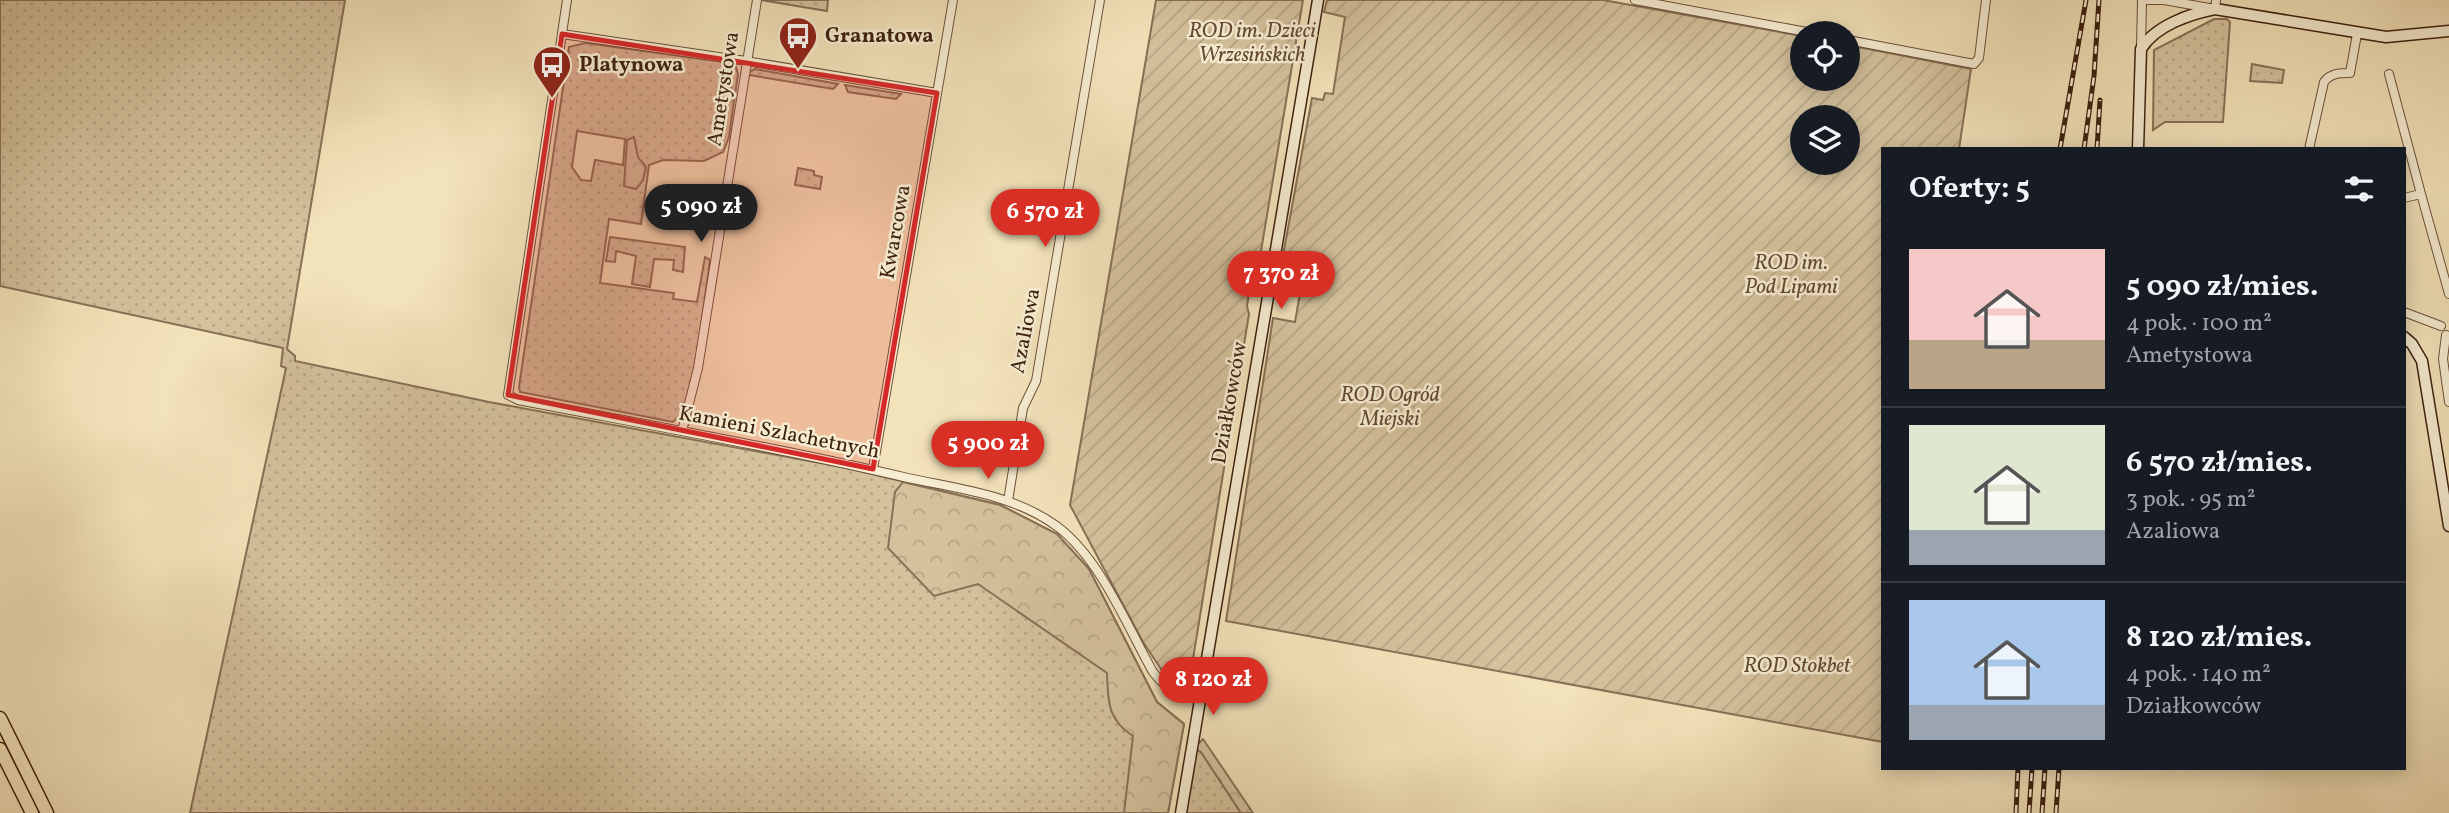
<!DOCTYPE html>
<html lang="pl">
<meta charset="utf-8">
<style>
:root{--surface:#171b24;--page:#242831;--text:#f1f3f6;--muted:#9ea1a6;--line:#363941;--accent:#d93025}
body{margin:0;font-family:Vollkorn,serif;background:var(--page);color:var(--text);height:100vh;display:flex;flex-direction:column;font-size:26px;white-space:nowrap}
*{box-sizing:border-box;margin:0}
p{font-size:23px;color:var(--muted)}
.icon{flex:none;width:38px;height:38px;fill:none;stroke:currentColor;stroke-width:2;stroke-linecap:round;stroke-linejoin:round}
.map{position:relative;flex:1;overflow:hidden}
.drawer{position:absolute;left:1881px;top:147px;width:525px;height:623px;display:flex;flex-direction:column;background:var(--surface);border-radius:0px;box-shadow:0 4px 18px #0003}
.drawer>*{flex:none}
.buttons{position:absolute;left:1790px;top:21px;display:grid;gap:14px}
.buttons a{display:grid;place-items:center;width:70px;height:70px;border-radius:50%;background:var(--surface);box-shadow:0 4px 18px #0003;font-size:35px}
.price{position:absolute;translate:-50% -60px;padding:0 16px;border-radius:24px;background:var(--accent);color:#fff;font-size:23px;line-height:46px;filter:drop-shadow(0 2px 4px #0008)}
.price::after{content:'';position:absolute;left:50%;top:42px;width:21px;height:16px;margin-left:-10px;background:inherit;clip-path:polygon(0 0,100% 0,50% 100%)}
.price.on{background:#222;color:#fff}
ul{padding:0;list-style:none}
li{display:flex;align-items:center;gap:21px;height:175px;padding:0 28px}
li+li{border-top:2px solid var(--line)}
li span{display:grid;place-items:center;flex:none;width:196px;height:140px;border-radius:0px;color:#555}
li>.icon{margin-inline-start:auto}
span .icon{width:84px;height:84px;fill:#fffc;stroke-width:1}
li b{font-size:30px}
h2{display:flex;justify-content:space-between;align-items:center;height:84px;padding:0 28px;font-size:30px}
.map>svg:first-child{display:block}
</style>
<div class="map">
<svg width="2449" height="813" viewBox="0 0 2449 813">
<defs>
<pattern id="grass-dots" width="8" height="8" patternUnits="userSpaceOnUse" patternTransform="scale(1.75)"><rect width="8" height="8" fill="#d4c29d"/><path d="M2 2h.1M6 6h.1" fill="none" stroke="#b7a686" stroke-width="1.8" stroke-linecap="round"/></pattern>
<pattern id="forest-crowns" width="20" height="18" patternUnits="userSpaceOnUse" patternTransform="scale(1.75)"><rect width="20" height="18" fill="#d4c29d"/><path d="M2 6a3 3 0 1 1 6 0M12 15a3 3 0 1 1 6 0" fill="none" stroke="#b7a686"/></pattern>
<pattern id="garden-furrows" width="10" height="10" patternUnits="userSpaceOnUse" patternTransform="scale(1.75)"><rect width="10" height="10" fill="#d4c29d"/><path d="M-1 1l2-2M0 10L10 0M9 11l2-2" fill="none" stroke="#b7a686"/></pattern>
</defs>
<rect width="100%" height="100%" fill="#f3e3ba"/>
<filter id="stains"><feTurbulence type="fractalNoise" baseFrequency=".00286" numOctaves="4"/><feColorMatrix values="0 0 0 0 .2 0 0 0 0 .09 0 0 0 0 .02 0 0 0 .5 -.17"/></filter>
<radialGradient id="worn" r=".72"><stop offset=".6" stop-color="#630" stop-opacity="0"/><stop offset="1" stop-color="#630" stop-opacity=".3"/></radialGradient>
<path fill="url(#grass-dots)" stroke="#887056" stroke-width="2" fill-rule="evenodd" d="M0 0H345L287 349 295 356V361L489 402 847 468 1000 505 1057 534 1089 569 1157 702 1184 724 1168 813H190L286 368 281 366 283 348 0 286Z
M761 0H828L827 11Z
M2214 19H2227L2230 22 2223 122H2165L2153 130 2154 50Z
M585 43 732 63 736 67 738 74 729 137 723 152 704 161 663 160 649 165 641 224 609 219 600 283 674 293 673 299 697 302 705 257 710 260 696 365 683 416H679L673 422 520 392 519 387 569 47ZM577 131 625 139 623 165 595 160 591 181 581 180 572 167Z
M2252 64 2284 70 2282 83 2250 81Z
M755 69 838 84 833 89 749 75V72Z
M845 85 901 94 896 99 848 92Z
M798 168 814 171V175L822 177 820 189 795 185Z
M610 237 685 247 683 272 673 270 674 260 654 259 650 287 632 284 636 256 616 251 615 262 606 261Z
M1196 749 1201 752 1241 813H1185Z"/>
<path fill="url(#forest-crowns)" stroke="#887056" stroke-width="2" d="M634 137 638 157 646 167 643 180 636 189 624 186 627 140Z
M903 482 1000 505 1057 534 1089 569 1157 702 1184 724 1168 813H1124L1133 736C1107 720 1108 700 1107 673L978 584 934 596 888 548 895 492Z
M1203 739 1253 813H1241L1201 752 1196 749 1197 745Z"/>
<path fill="url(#garden-furrows)" stroke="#887056" stroke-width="2" fill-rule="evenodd" d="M1156 0H1303L1260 257H1255L1247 306 1249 314 1188 690 1167 678 1143 642 1070 505Z
M1327 0H1603L1802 36V79H1848V45L1971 69 1959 149H1883V742L1226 621 1273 318 1295 322 1300 293 1277 288 1312 98 1323 100 1325 93 1333 94 1345 17 1324 12ZM1802 117H1848V163H1802Z"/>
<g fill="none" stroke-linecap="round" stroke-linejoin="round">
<g stroke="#6a5039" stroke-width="10">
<path id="street" d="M567 0 508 395 518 400C648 425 779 448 908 478 959 489 1015 495 1058 527 1101 560 1127 626 1153 672 1166 689 1179 696 1200 699
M1635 0 1812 33
M2142 0H2161
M2164 0 2215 9 2216 0
M562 34 746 61 937 93
M1848 40 1974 64 1979 58 1986 0
M2141 49 2142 0
M2389 74 2421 194 2404 198
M2309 149 2324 82C2331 73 2339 73 2350 73L2357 34
M2421 194 2449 294
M2404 312 2441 326
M2446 335 2443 359 2449 402
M682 431 698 368 757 0
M873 469 953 0
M1008 501 1023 408 1036 381 1100 0"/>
</g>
<g stroke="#3c1f0e" stroke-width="13">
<path id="secondary" d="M2138 149 2141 49C2155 26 2189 14 2215 9L2386 37 2449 31
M2404 337 2412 344 2422 361 2449 526
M1181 813 1318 0"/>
</g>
<g stroke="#3c1f0e" stroke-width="15">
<path id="primary" d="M0 718 47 813
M0 749 32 813"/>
</g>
<use href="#street" stroke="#f7edd2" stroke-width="8"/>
<use href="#secondary" stroke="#f7edd2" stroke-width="10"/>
<use href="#primary" stroke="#f3e3ba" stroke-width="12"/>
<g stroke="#3c1f0e" stroke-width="5">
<path id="rail" d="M2060 149 2086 0
M2084 149 2094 76 2099 0
M2097 149 2100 100
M2016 813 2018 768
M2029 813 2032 768
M2042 813 2045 768
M2056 813 2059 768"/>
</g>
<use href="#rail" stroke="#f7edd2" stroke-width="2.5" stroke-dasharray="8" stroke-linecap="butt"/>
</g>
<path fill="#d62828" fill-opacity="0.2" stroke="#d62828" stroke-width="5" stroke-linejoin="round" d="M562 34 937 93 873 469 508 395Z"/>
<defs>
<g id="bus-pin" transform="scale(2.0125)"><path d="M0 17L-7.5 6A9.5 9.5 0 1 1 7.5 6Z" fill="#8f2418" stroke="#f7edd2"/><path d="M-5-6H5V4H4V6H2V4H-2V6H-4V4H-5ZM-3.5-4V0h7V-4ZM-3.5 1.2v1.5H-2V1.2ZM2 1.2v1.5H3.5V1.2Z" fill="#fff"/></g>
</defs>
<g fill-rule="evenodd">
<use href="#bus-pin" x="798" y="36"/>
<use href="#bus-pin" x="552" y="65"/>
</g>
<g text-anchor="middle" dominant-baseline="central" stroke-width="5" stroke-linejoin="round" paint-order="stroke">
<g font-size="21" font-style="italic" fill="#624832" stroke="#f7edd2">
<text x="1252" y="31">ROD im. Dzieci<tspan x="1252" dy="24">Wrzesińskich</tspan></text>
<text x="1791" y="263">ROD im.<tspan x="1791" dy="24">Pod Lipami</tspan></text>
<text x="1390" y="395">ROD Ogród<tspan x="1390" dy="24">Miejski</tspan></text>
<text x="1797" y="666">ROD Stokbet</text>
</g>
<g font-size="21" font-weight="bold" fill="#3c1f0e" stroke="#f7edd2" text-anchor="start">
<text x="825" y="36">Granatowa</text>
<text x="579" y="65">Platynowa</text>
</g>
<g font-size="21" fill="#3c1f0e" stroke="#f7edd2">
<text transform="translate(724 89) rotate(-81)">Ametystowa</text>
<text transform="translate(896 232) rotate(-80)">Kwarcowa</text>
<text transform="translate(1026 331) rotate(-79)">Azaliowa</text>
<text transform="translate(1230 403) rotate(-80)">Działkowców</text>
<text transform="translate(779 433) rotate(11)">Kamieni Szlachetnych</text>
</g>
</g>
<rect width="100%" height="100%" filter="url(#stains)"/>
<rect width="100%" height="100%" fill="url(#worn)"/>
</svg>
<div class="buttons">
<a><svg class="icon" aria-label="locate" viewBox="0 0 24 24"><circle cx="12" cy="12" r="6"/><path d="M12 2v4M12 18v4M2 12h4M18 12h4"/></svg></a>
<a><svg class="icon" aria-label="layers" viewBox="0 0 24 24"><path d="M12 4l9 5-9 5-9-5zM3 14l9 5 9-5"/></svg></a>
</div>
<b class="price on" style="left:701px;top:244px">5 090 zł</b>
<b class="price" style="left:1045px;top:249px">6 570 zł</b>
<b class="price" style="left:1281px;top:311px">7 370 zł</b>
<b class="price" style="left:988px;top:481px">5 900 zł</b>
<b class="price" style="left:1213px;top:717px">8 120 zł</b>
<section class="drawer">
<h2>Oferty: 5<svg class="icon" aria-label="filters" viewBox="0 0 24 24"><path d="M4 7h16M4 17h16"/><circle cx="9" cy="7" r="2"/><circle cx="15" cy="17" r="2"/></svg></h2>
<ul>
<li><span style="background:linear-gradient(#f6c9c9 65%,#b9a48a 0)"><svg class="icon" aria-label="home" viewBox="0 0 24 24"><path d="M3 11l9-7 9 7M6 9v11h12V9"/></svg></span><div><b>5 090 zł/mies.</b><p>4 pok. · 100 m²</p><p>Ametystowa</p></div></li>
<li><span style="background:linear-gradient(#dfe7d0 75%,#9aa5b1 0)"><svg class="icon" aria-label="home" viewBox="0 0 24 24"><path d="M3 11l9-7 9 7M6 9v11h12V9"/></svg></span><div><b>6 570 zł/mies.</b><p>3 pok. · 95 m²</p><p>Azaliowa</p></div></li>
<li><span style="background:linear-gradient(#a9c7e8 75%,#9aa5b1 0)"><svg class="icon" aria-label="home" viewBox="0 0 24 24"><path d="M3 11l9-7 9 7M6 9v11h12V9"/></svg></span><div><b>8 120 zł/mies.</b><p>4 pok. · 140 m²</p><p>Działkowców</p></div></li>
</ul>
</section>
</div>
